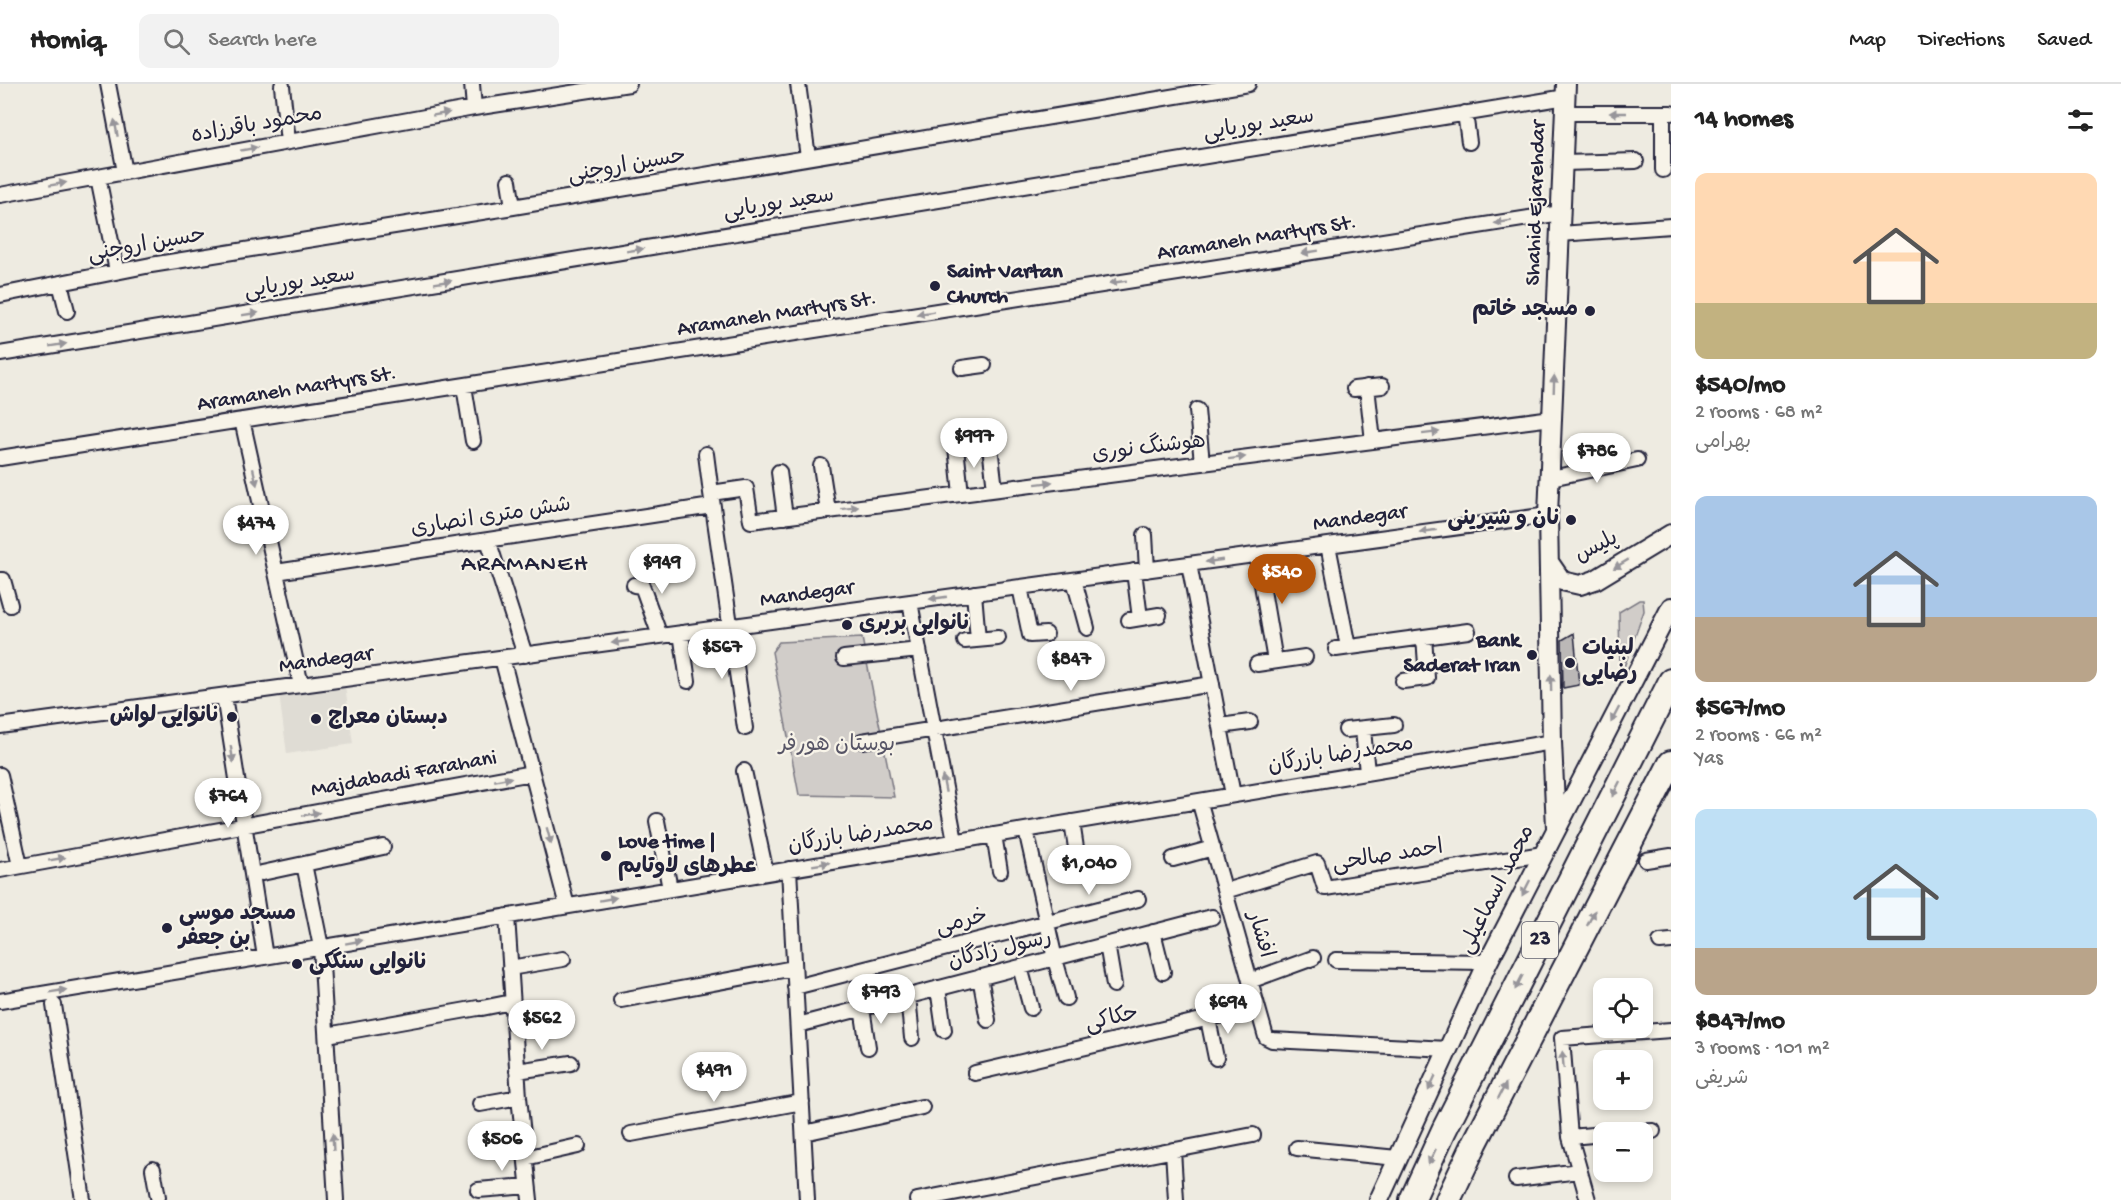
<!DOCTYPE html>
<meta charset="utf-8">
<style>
:root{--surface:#fff;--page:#f2f2f2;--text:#222;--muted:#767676;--line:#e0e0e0;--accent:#b45309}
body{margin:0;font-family:"Gochi Hand","Playpen Sans Arabic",sans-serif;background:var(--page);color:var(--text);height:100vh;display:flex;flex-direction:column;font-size:22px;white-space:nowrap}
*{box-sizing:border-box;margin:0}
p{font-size:20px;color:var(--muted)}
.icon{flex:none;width:33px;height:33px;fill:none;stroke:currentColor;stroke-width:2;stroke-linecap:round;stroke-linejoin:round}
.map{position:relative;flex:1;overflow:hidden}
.drawer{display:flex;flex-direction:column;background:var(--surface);width:450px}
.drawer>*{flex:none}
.fabs{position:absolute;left:1593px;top:894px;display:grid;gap:12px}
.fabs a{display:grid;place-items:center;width:60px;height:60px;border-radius:12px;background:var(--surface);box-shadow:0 3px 9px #0003;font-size:30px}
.price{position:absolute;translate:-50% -51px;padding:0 14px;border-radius:21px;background:#fff;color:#222;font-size:20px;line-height:39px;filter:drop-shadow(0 2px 3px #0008)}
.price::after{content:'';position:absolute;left:50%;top:36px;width:18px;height:14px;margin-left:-9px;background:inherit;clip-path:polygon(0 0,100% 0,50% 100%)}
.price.selected{background:var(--accent);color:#fff}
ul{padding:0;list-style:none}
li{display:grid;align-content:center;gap:12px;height:318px;padding:0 24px}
li span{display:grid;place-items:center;height:186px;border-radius:12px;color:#555}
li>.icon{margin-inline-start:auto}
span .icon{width:108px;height:108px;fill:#fffc;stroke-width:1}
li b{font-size:26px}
h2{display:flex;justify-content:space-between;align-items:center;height:72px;padding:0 24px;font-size:26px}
header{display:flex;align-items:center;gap:36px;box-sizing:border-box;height:84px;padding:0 30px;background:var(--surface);border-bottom:2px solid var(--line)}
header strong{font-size:28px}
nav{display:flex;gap:33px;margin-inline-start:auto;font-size:21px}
.search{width:420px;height:54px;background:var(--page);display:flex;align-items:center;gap:15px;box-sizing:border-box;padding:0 21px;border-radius:12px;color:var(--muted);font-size:22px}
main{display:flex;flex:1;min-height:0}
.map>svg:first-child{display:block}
</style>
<header>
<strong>Homiq</strong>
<div class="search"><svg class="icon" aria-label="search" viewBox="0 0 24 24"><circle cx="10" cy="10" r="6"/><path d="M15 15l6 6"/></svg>Search here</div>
<nav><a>Map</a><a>Directions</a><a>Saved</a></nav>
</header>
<main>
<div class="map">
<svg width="1671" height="1116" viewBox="0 0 1671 1116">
<rect width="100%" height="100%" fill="#eeebe1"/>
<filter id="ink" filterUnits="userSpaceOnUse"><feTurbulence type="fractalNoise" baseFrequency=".0167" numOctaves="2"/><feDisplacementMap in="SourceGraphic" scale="12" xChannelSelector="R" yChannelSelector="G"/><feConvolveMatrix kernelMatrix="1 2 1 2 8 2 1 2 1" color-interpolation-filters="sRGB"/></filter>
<g filter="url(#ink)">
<path fill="#dfdcd4" d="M345 601 353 660 287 670 279 610Z"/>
<path fill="#d1cdc9" stroke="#7a7882" stroke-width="1.5" d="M1639 516H1643L1644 527 1623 586 1620 585 1619 528Z
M862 554 894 713 799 711 772 568 779 558Z"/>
<path fill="#bbb8b7" stroke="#22223b" stroke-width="1.5" d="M1574 549 1579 601 1563 604 1562 556Z"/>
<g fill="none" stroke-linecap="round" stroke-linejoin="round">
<g stroke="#22223b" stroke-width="18">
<path id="street" d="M108 0 125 88
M472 0 474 24
M798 0 808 73
M282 2 288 58
M1465 29 1469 58
M1565 29H1671
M1563 79 1636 77
M1663 86V29
M98 93 117 187
M509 97 513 123
M0 111 474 24 629 0
M1560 150 1671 142
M60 199 67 227
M0 211 151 181 513 123 1248 0
M0 270 1566 13
M962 284 984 281
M464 302 473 357
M1367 303 1373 357
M1354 305 1382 302
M1197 326 1202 379
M242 336 301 601
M989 354 995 405
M956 363 961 410
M706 370 711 409
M0 374 1561 129
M821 382 828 427
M779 388 785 433
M1551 394 1637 376
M1145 451 1147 486
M488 456 525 571
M1328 461 1348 563
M1257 471 1275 577
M1189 480 1233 711
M1134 487 1140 534
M276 488 712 422
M0 496H3L10 521
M1074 496 1087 544
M634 501 642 502 660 552
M1020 503 1030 551 1046 550
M974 509 978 556
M910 518 955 757
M1129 536 1159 531
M681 549 688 597
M965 557 998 554
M1336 565 1468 547
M502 574 567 822
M844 574 919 566
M1257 580 1305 573
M1403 597 1427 594 1424 553
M224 612 265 873
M0 642 1548 431
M1220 642 1250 638
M745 644 711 409 746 404 751 437 1552 334
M1363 645 1367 689
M1346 646 1394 641
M862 657 1212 600
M744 687 766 789
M0 691 20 782
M1201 723 1266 953 1272 956 1448 965
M657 737 670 805
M1072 738 1076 764
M1026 746 1055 875 1066 914
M994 751 1000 787
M1173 775 1213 764
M1646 776 1671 772
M304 780 321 863 336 1116
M789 785 807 1116
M0 786 532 689
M262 789 383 763
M1225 807 1317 779 1325 804 1543 770
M507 832 519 1013 530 1116
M1153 848 1163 888
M1660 858 1671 857
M1107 860 1114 901
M1336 876 1488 878
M1020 883 1031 924
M510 884 563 875
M980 893 988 936
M1250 897 1313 874
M795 903 1138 815
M938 904 944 946
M908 912 912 954
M621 916 794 884
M0 917 1552 658
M54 921 83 1116
M482 924 512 918
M862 924 868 963
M1208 935 1216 974
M798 941 1212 833
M327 951 478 924
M517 987 571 979
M975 989 1257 923
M480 1020 519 1013
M1630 1048 1653 1047
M804 1049 922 1023
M631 1050 802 1018
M1570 1053 1604 1050
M1297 1064 1397 1074
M1173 1066 1176 1116
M525 1074 578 1062
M153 1085 158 1113
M1516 1095 1579 1087
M478 1106 528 1102
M917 1116 1253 1051
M1588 1116 1570 1053 1562 954 1671 946"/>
</g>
<g stroke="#22223b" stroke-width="22">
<path id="secondary" d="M1549 478 1562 497 1580 501 1595 496 1671 450
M1556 743 1552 658 1548 431 1566 0
M1379 1116 1488 878 1671 523"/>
</g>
<g stroke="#22223b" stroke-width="28">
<path id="highway" d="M1412 1116 1444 1046 1671 597
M1448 1116 1475 1059 1671 679"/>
</g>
<use href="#street" stroke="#f7f3e8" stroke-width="14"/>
<use href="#secondary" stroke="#f7f3e8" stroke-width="18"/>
<use href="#highway" stroke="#f7f3e8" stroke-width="24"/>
</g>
<defs><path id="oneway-solid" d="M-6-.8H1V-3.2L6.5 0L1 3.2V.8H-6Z" transform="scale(1.5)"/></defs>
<g fill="#97959a">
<use href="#oneway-solid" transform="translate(1618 29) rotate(-180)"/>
<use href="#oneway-solid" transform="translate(441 30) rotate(-10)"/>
<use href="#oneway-solid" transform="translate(116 44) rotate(-101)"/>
<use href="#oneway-solid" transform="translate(249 65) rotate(-10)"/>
<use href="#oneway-solid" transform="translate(58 100) rotate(-10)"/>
<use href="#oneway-solid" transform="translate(1503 138) rotate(171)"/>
<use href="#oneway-solid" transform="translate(635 166) rotate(-9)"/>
<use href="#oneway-solid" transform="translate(1310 168) rotate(171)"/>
<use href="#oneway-solid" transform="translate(443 198) rotate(-9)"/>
<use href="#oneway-solid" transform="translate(1118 198) rotate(171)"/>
<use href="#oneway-solid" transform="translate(925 229) rotate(171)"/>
<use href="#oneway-solid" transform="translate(250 230) rotate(-9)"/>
<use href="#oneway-solid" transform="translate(58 261) rotate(-9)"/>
<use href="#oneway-solid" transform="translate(1554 300) rotate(-88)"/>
<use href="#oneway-solid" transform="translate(1431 349) rotate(-7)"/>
<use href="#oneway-solid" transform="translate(1237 374) rotate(-7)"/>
<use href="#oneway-solid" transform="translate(255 393) rotate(77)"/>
<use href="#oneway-solid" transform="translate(1044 399) rotate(-7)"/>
<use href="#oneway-solid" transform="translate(850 424) rotate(-7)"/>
<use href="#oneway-solid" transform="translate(1428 447) rotate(172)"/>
<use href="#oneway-solid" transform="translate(1214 477) rotate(172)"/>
<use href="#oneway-solid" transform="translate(1621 480) rotate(149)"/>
<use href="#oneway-solid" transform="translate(938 514) rotate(172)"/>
<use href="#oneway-solid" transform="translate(620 558) rotate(172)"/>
<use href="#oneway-solid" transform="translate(1551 599) rotate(-91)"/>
<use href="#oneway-solid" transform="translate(1615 631) rotate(118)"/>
<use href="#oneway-solid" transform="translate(232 670) rotate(81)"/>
<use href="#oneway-solid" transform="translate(503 695) rotate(-11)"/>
<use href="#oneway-solid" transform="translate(944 700) rotate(-101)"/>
<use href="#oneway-solid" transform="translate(1616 705) rotate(117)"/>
<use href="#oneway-solid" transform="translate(311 730) rotate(-10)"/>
<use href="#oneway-solid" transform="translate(549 752) rotate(75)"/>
<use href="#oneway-solid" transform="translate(57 775) rotate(-10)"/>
<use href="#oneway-solid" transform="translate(821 780) rotate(-9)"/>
<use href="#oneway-solid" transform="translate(1526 804) rotate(117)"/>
<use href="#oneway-solid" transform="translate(608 815) rotate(-10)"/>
<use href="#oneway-solid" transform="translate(1591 834) rotate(-63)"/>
<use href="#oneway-solid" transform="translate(354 858) rotate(-10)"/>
<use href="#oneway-solid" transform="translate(1519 898) rotate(117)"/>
<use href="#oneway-solid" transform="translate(58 907) rotate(-9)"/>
<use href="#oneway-solid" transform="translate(1563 976) rotate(-95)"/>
<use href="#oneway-solid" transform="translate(1432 999) rotate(115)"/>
<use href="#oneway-solid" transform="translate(1502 1007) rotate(-63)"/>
<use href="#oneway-solid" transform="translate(333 1058) rotate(-93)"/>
<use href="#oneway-solid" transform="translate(1432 1073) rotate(115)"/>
</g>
</g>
<g fill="#22223b" stroke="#f7f3e8" stroke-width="2">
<circle cx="935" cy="202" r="6"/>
<circle cx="1590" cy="227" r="6"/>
<circle cx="1571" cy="436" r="6"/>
<circle cx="847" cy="541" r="6"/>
<circle cx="1532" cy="571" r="6"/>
<circle cx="1570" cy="579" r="6"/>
<circle cx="232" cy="633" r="6"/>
<circle cx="316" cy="635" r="6"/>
<circle cx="606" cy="772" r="6"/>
<circle cx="167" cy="844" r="6"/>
<circle cx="297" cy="880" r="6"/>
</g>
<g text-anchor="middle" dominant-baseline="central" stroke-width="4.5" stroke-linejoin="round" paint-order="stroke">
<rect fill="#f7f3e8" stroke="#62616f" stroke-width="1.5" x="1522" y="838" width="36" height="36" rx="4.5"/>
<g font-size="21" font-weight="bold" fill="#22223b">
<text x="1540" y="856">23</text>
</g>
<g font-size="22" fill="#22223b" stroke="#f7f3e8">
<text transform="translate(257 42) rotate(-10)">محمود باقرزاده</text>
<text transform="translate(1259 42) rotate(-9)">سعید بوریایی</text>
<text transform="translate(627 83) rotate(-10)">حسین اروجنی</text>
<text transform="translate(1537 119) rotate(-88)">Shahid Ejarehdar</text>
<text transform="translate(779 121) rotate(-9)">سعید بوریایی</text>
<text transform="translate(1257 155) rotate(-9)">Aramaneh Martyrs St.</text>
<text transform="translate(147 162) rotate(-10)">حسین اروجنی</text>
<text transform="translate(300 200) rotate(-9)">سعید بوریایی</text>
<text transform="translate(777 231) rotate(-9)">Aramaneh Martyrs St.</text>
<text transform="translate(297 306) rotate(-9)">Aramaneh Martyrs St.</text>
<text transform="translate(1149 365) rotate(-7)">هوشنگ نوری</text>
<text transform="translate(491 434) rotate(-9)">شش متری انصاری</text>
<text transform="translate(1360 435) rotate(-8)">Mandegar</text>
<text transform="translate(1597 464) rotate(-27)">پلیس</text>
<text transform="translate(807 511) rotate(-8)">Mandegar</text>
<text transform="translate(326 577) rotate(-8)">Mandegar</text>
<text transform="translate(1341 672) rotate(-9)">محمدرضا بازرگان</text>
<text transform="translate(404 691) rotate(-10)">Majdabadi Farahani</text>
<text transform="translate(861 752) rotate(-9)">محمدرضا بازرگان</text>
<text transform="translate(1388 773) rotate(-9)">احمد صالحی</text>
<text transform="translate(1498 806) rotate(-63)">محمد اسماعیلی</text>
<text transform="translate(962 839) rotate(-14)">خرمی</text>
<text transform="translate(1259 851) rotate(74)">افشار</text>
<text transform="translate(1000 867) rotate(-14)">رسول زادگان</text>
<text transform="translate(1112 936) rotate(-13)">حکاکی</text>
</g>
<g font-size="22" font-weight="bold" fill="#22223b" stroke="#f7f3e8" text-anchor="start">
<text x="947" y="189">Saint Vartan<tspan x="947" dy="25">Church</tspan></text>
<text x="1578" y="227" text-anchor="end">مسجد خاتم</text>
<text x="1559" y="436" text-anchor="end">نان و شیرینی</text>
<text x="859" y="541">نانوایی بربری</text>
<text x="1520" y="558" text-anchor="end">Bank<tspan x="1520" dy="25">Saderat Iran</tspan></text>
<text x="1582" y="566">لبنیات<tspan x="1582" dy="25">رضایی</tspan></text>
<text x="220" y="633" text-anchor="end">نانوایی لواش</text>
<text x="328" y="635">دبستان معراج</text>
<text x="618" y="759">Love time |<tspan x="618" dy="25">عطرهای لاوتایم</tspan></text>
<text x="179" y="831">مسجد موسی<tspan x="179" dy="25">بن جعفر</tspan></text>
<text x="309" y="880">نانوایی سنگکی</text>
</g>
<g font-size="22" fill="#575566" stroke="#f7f3e8">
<text x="837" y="662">بوستان هورفر</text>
</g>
<g font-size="24" letter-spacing="1.5" fill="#22223b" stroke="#f7f3e8">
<text x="525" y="481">ARAMANEH</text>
</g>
</g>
</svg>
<div class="fabs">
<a><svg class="icon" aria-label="locate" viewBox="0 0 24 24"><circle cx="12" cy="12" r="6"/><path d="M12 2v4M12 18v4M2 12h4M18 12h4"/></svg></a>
<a>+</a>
<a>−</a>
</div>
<b class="price" style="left:974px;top:385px">$997</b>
<b class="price" style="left:1597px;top:400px">$786</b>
<b class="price" style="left:256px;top:472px">$474</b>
<b class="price" style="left:662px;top:511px">$949</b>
<b class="price selected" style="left:1282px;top:521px">$540</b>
<b class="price" style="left:722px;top:596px">$567</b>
<b class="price" style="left:1071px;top:608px">$847</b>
<b class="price" style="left:228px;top:745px">$764</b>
<b class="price" style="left:1089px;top:812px">$1,040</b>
<b class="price" style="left:881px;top:941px">$793</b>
<b class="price" style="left:1228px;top:951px">$694</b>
<b class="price" style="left:542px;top:967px">$562</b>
<b class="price" style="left:714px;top:1019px">$491</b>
<b class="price" style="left:502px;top:1088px">$506</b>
</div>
<section class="drawer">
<h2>14 homes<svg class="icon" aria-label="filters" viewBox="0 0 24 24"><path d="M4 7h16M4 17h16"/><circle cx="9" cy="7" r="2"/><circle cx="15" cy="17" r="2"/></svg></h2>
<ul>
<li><span style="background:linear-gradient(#ffd9b3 70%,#c2b280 0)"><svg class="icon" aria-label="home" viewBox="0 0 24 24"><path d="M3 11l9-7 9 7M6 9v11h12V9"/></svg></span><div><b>$540/mo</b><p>2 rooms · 68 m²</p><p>بهرامی</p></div></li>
<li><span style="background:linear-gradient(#a9c7e8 65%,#b9a48a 0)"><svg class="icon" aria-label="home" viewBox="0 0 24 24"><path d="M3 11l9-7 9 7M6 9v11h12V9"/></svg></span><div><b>$567/mo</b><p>2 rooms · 66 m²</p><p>Yas</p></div></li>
<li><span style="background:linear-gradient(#bfe0f5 75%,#b9a48a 0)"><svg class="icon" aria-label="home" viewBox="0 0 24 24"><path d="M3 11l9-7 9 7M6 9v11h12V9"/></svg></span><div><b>$847/mo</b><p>3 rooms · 101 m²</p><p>شریفی</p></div></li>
</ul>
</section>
</main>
